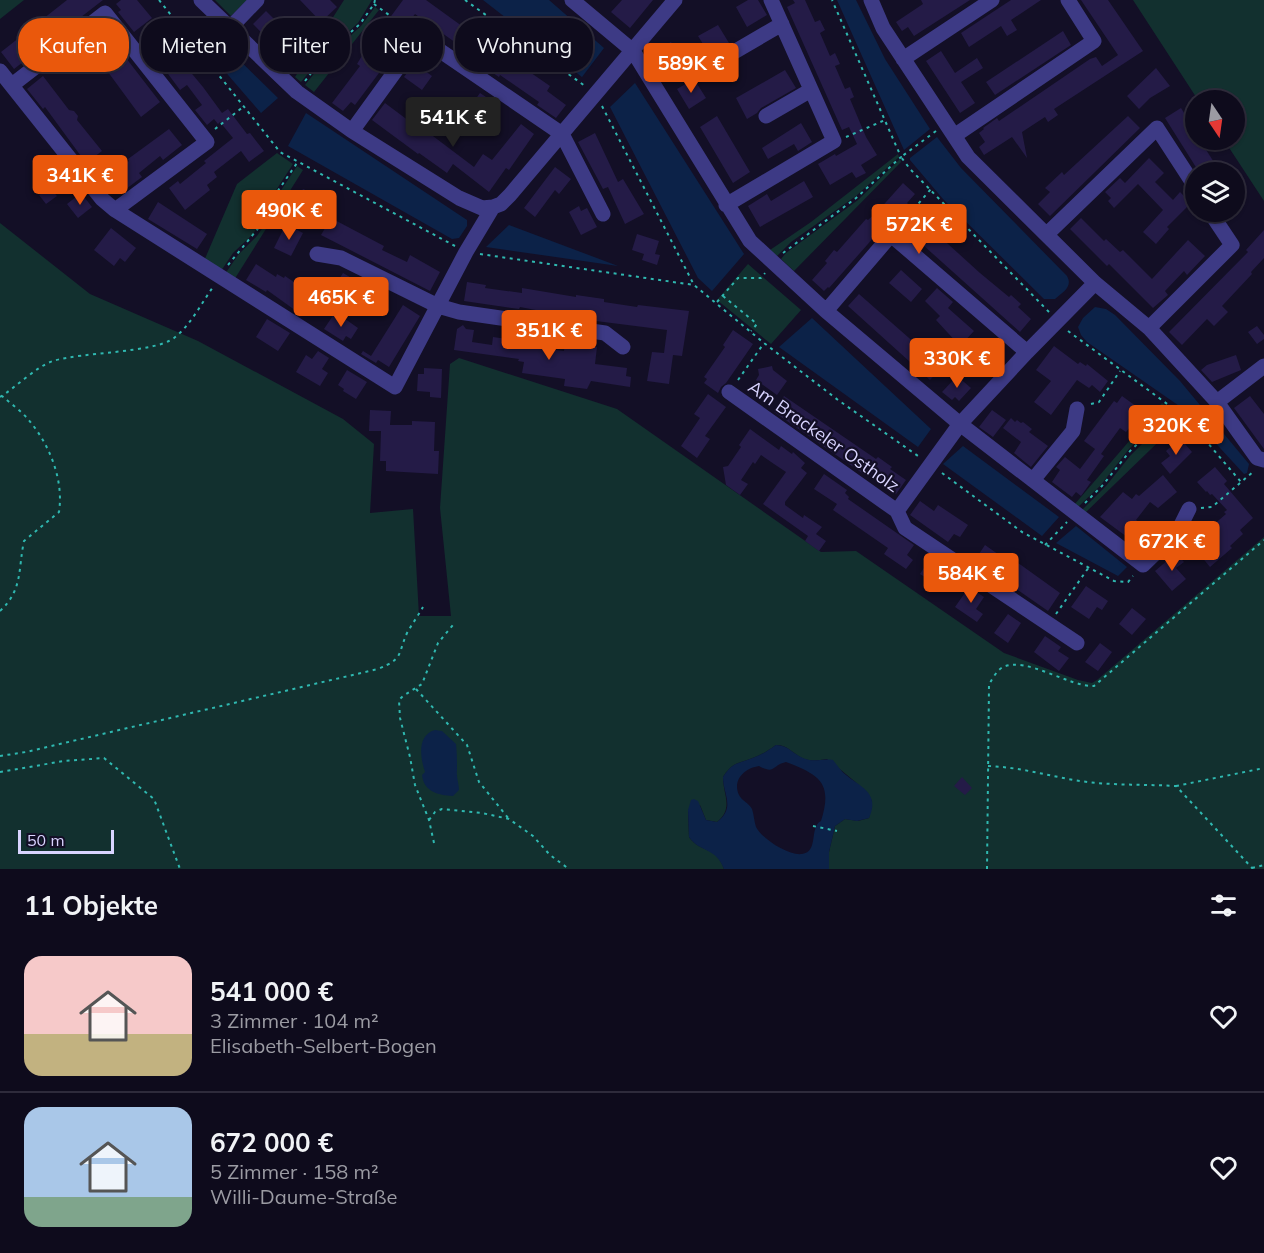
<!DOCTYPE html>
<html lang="de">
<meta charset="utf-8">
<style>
:root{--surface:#0e0b1c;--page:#1c1929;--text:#f1f3f6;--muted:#9b9ba3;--line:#2e2b3b;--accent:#ea580c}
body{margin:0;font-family:Mulish,sans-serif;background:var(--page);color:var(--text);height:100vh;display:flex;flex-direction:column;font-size:22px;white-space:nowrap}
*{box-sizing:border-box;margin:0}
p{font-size:20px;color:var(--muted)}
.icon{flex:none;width:33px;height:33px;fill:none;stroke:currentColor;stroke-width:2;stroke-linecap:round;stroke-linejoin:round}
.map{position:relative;height:869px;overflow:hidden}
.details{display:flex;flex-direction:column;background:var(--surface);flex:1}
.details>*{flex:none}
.guide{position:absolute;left:18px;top:18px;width:600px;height:54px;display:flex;gap:12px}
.needle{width:39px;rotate:167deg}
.controls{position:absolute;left:1185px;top:90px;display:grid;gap:12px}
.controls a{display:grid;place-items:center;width:60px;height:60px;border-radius:50%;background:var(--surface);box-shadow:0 2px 4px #0004,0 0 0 2px var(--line);font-size:30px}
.scale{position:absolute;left:18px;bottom:15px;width:96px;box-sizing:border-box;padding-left:6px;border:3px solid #d9d4ff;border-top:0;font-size:16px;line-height:21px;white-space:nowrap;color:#d9d4ff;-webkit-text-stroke:4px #130f26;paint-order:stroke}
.price{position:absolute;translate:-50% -51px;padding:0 14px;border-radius:6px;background:var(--accent);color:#fff;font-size:20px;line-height:39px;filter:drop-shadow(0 2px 3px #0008)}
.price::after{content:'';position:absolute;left:50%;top:36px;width:18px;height:14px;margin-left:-9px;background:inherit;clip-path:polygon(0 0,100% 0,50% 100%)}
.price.current{background:#222;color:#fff}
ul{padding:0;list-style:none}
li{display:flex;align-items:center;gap:18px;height:150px;padding:0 24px}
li+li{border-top:2px solid var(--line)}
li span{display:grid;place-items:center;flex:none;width:168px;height:120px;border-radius:18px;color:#555}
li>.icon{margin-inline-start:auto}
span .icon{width:72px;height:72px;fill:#fffc;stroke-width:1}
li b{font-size:26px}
h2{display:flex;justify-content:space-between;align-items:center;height:72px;padding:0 24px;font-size:26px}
.tag{padding:0 21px;border-radius:24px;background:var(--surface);box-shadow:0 2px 4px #0004,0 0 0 2px var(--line);font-size:21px;line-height:54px}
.tag.current{background:var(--accent);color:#fff}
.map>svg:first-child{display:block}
</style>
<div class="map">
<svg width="1264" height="869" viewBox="0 0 1264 869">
<rect width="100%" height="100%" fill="#130f26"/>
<path fill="#12302f" d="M0 0H24L0 19Z
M215 0H247L231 16Z
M344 0H372L358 23 324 54 301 82 295 77Z
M1133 0H1264V201L1224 140H1234V100H1198Z
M375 7 379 10 314 92 305 85 328 56 361 26Z
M277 153 293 164 271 198 263 218 253 234 233 253 221 271 204 261 237 184Z
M898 154 899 157 856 196 791 242 777 256 770 250 811 222Z
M900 159 901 162 794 271 781 259 786 253 858 200Z
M297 166 303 170 234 280 225 274 238 255 257 236 268 220 276 198Z
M0 223 90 294 198 341 343 419 374 444 370 513 413 509 419 616H451L440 508 450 364 459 358 617 409 821 552 856 551 1004 653 1078 680 1092 683 1097 680 1264 537V869H829V852L835 826 845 819 858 821 869 818 872 801C860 783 844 773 827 759 819 760 810 762 802 758 792 753 788 745 776 745 769 750 763 754 755 757 739 764 733 761 723 777 723 795 734 808 717 822L706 820 700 805 688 810 689 837C701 854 716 845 724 869H0Z
M748 264 801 310 771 344 717 300Z
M1162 403 1170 409 1129 449 1100 486 1077 508 1074 505Z
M1174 412 1182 419 1084 514 1081 511 1106 486 1130 456Z"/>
<path fill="#0c2248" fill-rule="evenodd" d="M483 0H549L604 48 582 77Z
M837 0H856L885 59 930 129 904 150Z
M221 42 278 98 261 113 209 53V50Z
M635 83 744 254 712 291 698 278 610 107Z
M306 113 467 220V226L459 238 452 239 288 146Z
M937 137 961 168 1067 276C1073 287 1063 292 1055 299H1044L943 199 910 160V158Z
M509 225 618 266 486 247Z
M1095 307 1106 309 1115 315 1180 381 1249 464 1247 473 1244 474 1185 410 1087 342 1081 335 1078 327 1083 318Z
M812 318 931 429 918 447 779 347Z
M963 446 1059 517 1042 536 943 464Z
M1076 526 1127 567 1118 576 1056 543Z
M435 730 442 731 456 744C457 753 457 761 457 770 456 777 459 783 459 790L453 796C438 795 424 792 422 775L425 772C420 757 417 735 435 730Z
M776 745C788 745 793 754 803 758 813 763 823 758 833 760 837 765 841 771 846 775 862 788 880 793 869 818L857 821 845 819 835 826 829 852V869H724C716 847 700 853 689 837L688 810 691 800 694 799 698 801 706 820 717 822C736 807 723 795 723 777 733 761 739 764 755 757 763 754 769 750 776 745ZM786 762C820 775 833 783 821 821 809 827 819 852 802 854 789 856 762 839 756 827 754 821 754 815 752 809 749 803 742 801 739 795 732 780 745 768 759 766 775 775 772 765 786 762Z"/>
<path fill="#241b47" d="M67 0H103L14 69 1 52Z
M121 0H137L152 18 134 32 118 12 121 10 116 4Z
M300 0H330L337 7 321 22Z
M403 0H426L466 29 468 27 483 39 486 35 491 38 500 45 495 51 518 69 521 66 550 86 547 91 566 105 556 118 537 105 539 102 500 75 499 77 490 71 484 66 486 64 415 14 400 33 405 37 394 53 355 105 351 102 343 111 332 103 360 66 357 64 363 54 372 60 394 29 386 23Z
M622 0H653L630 28 611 12Z
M748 0H758L767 15 747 27 736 7Z
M793 0H805L815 22 820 20 825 30 820 33 830 56 835 53 840 64 835 66 845 89 850 87 854 97 850 99 866 137 877 155 861 165 866 173 856 178 852 172 830 185 818 164 835 154 836 156 857 144 849 127 842 130 787 7 795 3Z
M921 0H970L914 36 908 27 902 31 896 22 923 4Z
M1011 0H1041L1011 20 1017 30 1007 36 1001 26 969 47 961 33Z
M1081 0H1108L1143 51 1054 109 1058 115 1048 122 1045 117 1022 132 1027 158 1012 137 984 155 979 147 985 142 979 133 984 129 983 128 997 118 999 121 1090 59 1096 57 1102 66 1118 55Z
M266 11 294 39 296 37 307 48 291 63 253 24Z
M718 25 729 43 710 55 698 36Z
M1063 31 1071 45 995 95 986 82Z
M162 35 168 40 180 56 178 57 203 87 222 113 228 109 247 134 250 133 264 151 249 162 241 151 214 172 217 177 207 185 210 190 185 210 169 188 178 181 180 184 206 163 204 161 233 138 220 122 218 124 214 119 207 125 195 110 202 105 187 85 180 90 148 47Z
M89 42 102 59 88 69 75 52Z
M671 42 683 62 666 72 653 52Z
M941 51 955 73 977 58 983 68 961 82 975 103 960 113 926 61Z
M126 58 160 102 141 117 108 72Z
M414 63 432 76 422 90 404 77Z
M1156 68 1170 86 1150 98 1139 109 1127 96Z
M785 70 796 88 761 108 757 113 747 119 736 98Z
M43 76 69 110 74 111 78 116 77 120 102 151 86 163 45 107 43 109 27 89Z
M694 79 706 98 689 109 677 89Z
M480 93 495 103 480 124 465 114Z
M385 103 409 121 410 119 421 127 474 167 483 154 492 160 521 124 534 134 509 170 506 168 489 192 453 164 447 173 419 153 418 154 372 120Z
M1181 108 1191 124 1196 121V140H1200L1220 172H1199L1165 118Z
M717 116 750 172 733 183 700 127Z
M1128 116 1140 128 1050 216 1038 204 1050 192 1045 188 1062 172 1064 175Z
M801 123 812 142 798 151 794 144 768 159 762 148Z
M169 129 182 145 163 160 160 156 139 173 142 177 122 192 109 176 129 161 128 159Z
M595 133 618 182 623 179 644 214 625 224 608 187 603 189 578 142Z
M1149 158 1164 173 1155 182 1173 200 1180 192 1191 203 1167 227 1169 229 1156 244 1143 232 1163 210 1138 184 1114 208 1108 201 1111 198 1105 192 1120 178 1125 183Z
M54 164 66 179 52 190 57 196 46 204 39 195 45 191 35 179Z
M555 167 571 179 559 194 555 190 535 217 524 208Z
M804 181 813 197 760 227 748 206 767 194 771 201Z
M903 183 915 194 907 203 938 232 937 234 980 273 1009 297 1011 295 1021 304 1018 307 1031 319 1020 332 894 219 876 237 875 236 829 288 828 287 824 291 812 280 827 263 825 261 834 250 837 252 866 219 868 220 878 211Z
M303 189 322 197 324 194 333 199 323 219 295 205Z
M81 193 92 207 78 218 67 204Z
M158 202 207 234 197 249 148 219Z
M579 206 581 211 587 208 597 227 581 235 569 212Z
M331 218 384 246 382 250 407 262 410 255 440 272 430 291 321 235Z
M1081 218 1104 241 1106 239 1120 252 1123 250 1152 279 1188 240 1205 256 1187 275 1184 271 1165 291 1168 295 1153 308 1109 264 1107 266 1070 229Z
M288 225 303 233 291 256 274 248 283 230 285 231Z
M111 228 136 248 125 262 120 258 114 266 94 250Z
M1264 230V258L1251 272 1252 274 1222 306 1228 312 1214 326 1207 319 1182 345 1169 332 1248 252 1246 250Z
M637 234 659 241 655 254 660 255 657 265 642 260 644 254 632 250Z
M256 264 276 277 277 274 284 278 285 276 316 297 309 308 304 305 299 313 267 290 266 292 246 280Z
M901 270 922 289 911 302 889 283Z
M343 273 360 283 351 298 334 287Z
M467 282 486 285 485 288 522 293V288L576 297V295L604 299V302L637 307 638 305 689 311 682 356 673 355 669 384 647 381 652 352 664 353 667 330 588 320 520 307 519 309 464 301Z
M937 288 953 302 948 308 974 331 960 346 936 320 940 316 925 301Z
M859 294 942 367 930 380 848 306Z
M403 305 420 316 389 367 378 360 376 363 361 354 363 351 371 356Z
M334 314 340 318 341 316 358 328 351 339 346 336 343 341 324 329Z
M267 319 290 333 278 351 256 337Z
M463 325 466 329 474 330 472 342 492 345 493 337 513 340V344L564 351 565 342 597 347 595 364 627 368 626 376 631 377 630 387 591 381 587 389 564 386 565 379 522 373 524 362 518 361 519 359 454 350 457 329Z
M1257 326 1264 335V339L1257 344 1248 332Z
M733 330 753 344 726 383 721 387 718 393 704 383 707 379 704 377 725 347 723 345Z
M989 344 1001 355 987 370 977 360V356Z
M1054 346 1078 364 1080 362 1086 366 1087 364 1108 381 1100 392 1092 385 1089 388 1077 380 1051 415 1034 402 1051 381 1036 370Z
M318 351 329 358 322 369 328 373 320 386 296 372 306 355 312 359Z
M1236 355 1241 370 1212 382 1201 370 1207 365Z
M772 366 773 370 787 381 777 395 756 380 759 375 758 369Z
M424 368 442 369 441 398 430 397V392L417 391 418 374H424Z
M347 370 367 382 356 399 343 391 344 389 338 385Z
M957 376 971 388 959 401 955 397 952 400 942 392Z
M708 394 726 407 705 436 710 439 697 458 681 446 700 418 694 414Z
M784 396 876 459 878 457 892 467 890 469 906 480 896 494 866 473 865 475 774 412Z
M1122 396 1140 409 1134 417 1137 418 1126 432 1120 428 1101 454 1104 456 1087 480 1091 482 1081 496 1076 492 1072 497 1052 482 1060 470 1056 467 1065 457 1080 469 1095 449 1084 441 1114 401 1117 403Z
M1250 396 1264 414V449L1234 408Z
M370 410 391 411 390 425H412V421L435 422 434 451H439L438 474 386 471V461H380L381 431H369Z
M992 410 1006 420 993 437 979 427Z
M1011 418 1015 422 1017 420 1021 423 1023 422 1032 429 1029 432 1048 446 1031 467 1014 453 1021 442 1003 428Z
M750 429 779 450 781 446 792 454 793 452 805 463 801 468 807 473 785 502V505L803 518 804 515 822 527 816 534 826 541 819 551 805 541 808 536 763 504 786 472 774 464 761 455 755 464 753 462 741 480 748 484 740 495 726 485 723 467 728 466 741 447 739 445Z
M1180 438 1192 452 1170 474 1161 463 1170 456 1166 451Z
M1215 467 1227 481 1224 484 1253 518 1240 530 1243 534 1230 546 1232 548 1210 567 1191 544 1226 514 1224 512 1227 510 1212 494 1210 495 1207 491 1206 492 1197 482Z
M824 474 847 490 845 493 849 497 848 499 914 545 907 555 913 560 906 569 884 554 888 548 833 510 837 504 814 489Z
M1163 475 1177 492 1158 508 1150 502 1136 520 1153 532 1142 548 1100 517 1123 492 1132 499 1136 494 1139 496Z
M920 501 934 511 938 505 968 525 960 537 954 534 948 542 910 515Z
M985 545 1005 559 1006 556 1021 565 1060 593 1048 611 975 560Z
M1176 553 1184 562 1176 568 1186 579 1172 591 1155 571Z
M931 557 945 567 934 583 920 574Z
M1086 586 1108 601 1102 610 1097 607 1089 619 1071 607Z
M969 587 984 597 976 609 983 614 977 622 955 607Z
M1132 608 1146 619 1132 635 1119 624Z
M1008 614 1021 623 1008 643 994 633Z
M1045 636 1061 647 1058 651 1069 658 1059 671 1034 652Z
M1100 643 1112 652 1098 671 1085 662Z
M962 777 972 788 965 795 954 786Z"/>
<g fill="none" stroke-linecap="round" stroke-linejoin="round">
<path stroke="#2fb8b0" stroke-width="2" stroke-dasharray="3 4.5" stroke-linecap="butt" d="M159 0 280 152 455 246
M465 0 585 86
M374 4 408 29
M305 81 325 55 360 24 374 4 375 0
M602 106 694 285
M215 129 243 107
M936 131 901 157 910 169 1049 312
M846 137 885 120
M899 226 931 189
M783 253 856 198 901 157 832 0
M480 254 694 285 764 343 838 400 918 456
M228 265 265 220 273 198 297 163
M723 296 757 324 751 331
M717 302 738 278H761L765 273
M1068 331 1174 409
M738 380 764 343
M0 397C15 388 37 366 53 361 81 352 155 353 174 338 190 326 201 304 213 287
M1091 404 1099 402 1120 371
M942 473 1022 532 1114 581 1128 582 1133 576
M1085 503 1102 486 1130 451 1174 409 1189 421 1241 482
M1201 508 1212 507 1254 471
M1045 545 1067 522
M0 611C23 590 18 569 24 541L59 512C64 479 49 443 27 418 20 410 10 403 2 396
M1056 614 1089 567
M416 689 467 745 479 782 509 819
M0 756 26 752 378 669C404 658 397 656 407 633 412 624 418 616 423 607
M988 766C1018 767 1045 775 1074 780 1108 786 1142 784 1176 786L1253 869
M0 772 64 761 104 758 154 799 180 869
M1176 786 1264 768
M429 820 435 812 442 809 482 813 509 819 533 836 550 855 569 869
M813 826 837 831
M434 843 429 820 415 785 410 757 400 718 399 700 403 696 422 684 438 643 453 625
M1252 868 1264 865
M987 869 989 685C992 679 997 670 1003 667 1026 656 1069 687 1094 686L1264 540"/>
<path stroke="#3d3a85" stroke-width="15" d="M201 0 297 92 352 131 459 198 482 208 493 207 501 204 510 195 675 0
M572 0 633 51 750 241 826 311 960 424 1143 565 1178 531 1189 509
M871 0 883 28 968 157 1095 283 1149 328 1217 402 1257 458 1264 460
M230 28 257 0
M734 52 782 24
M903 59 992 0
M0 71 102 199 115 210 395 387 466 252 493 207
M12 85 105 13 207 142 115 210
M766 116 811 90
M352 131 420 37 562 134 603 214
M954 136 1094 41 1068 0
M726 205 834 141 771 0
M1047 234 1157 128 1196 188
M317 254 341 258 438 306 459 312 605 333 623 347
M826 311 891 235 1027 352
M1149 328 1232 245 1210 212
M729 392 897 511 905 528 1077 643
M1217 402 1264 366
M1033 480 1073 431 1077 409
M897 511 960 424 1027 352 1095 283"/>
</g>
<g text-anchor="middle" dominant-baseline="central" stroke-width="4.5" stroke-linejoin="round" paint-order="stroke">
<g font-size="18" fill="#d9d4ff" stroke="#130f26">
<text transform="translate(824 436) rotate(35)">Am Brackeler Ostholz</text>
</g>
</g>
</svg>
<div class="controls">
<a><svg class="needle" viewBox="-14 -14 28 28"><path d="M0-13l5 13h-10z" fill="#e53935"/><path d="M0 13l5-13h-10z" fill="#9b9ba3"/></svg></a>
<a><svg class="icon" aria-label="layers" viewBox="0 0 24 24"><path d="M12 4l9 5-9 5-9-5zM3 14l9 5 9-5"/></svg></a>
</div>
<div class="scale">50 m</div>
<b class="price" style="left:691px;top:94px">589K €</b>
<b class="price current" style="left:453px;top:148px">541K €</b>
<b class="price" style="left:80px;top:206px">341K €</b>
<b class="price" style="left:289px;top:241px">490K €</b>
<b class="price" style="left:919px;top:255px">572K €</b>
<b class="price" style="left:341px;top:328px">465K €</b>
<b class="price" style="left:549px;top:361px">351K €</b>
<b class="price" style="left:957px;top:389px">330K €</b>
<b class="price" style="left:1176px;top:456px">320K €</b>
<b class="price" style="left:1172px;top:572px">672K €</b>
<b class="price" style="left:971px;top:604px">584K €</b>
<div class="guide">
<a class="tag current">Kaufen</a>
<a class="tag">Mieten</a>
<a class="tag">Filter</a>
<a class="tag">Neu</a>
<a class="tag">Wohnung</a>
</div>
</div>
<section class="details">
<h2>11 Objekte<svg class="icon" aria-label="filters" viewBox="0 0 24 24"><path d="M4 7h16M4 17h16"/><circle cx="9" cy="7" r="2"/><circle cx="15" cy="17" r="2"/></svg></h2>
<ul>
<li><span style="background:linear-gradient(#f6c9c9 65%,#c2b280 0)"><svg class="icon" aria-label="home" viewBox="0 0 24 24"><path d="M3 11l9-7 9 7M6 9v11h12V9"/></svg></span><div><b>541 000 €</b><p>3 Zimmer · 104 m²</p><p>Elisabeth-Selbert-Bogen</p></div><svg class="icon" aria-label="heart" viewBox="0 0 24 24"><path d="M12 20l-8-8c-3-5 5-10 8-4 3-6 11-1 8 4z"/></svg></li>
<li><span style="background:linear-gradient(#a9c7e8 75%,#7fa58c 0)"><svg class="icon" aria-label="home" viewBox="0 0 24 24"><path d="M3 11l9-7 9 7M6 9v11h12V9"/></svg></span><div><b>672 000 €</b><p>5 Zimmer · 158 m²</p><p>Willi-Daume-Straße</p></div><svg class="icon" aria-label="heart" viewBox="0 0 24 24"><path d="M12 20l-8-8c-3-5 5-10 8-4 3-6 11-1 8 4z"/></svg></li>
</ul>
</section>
